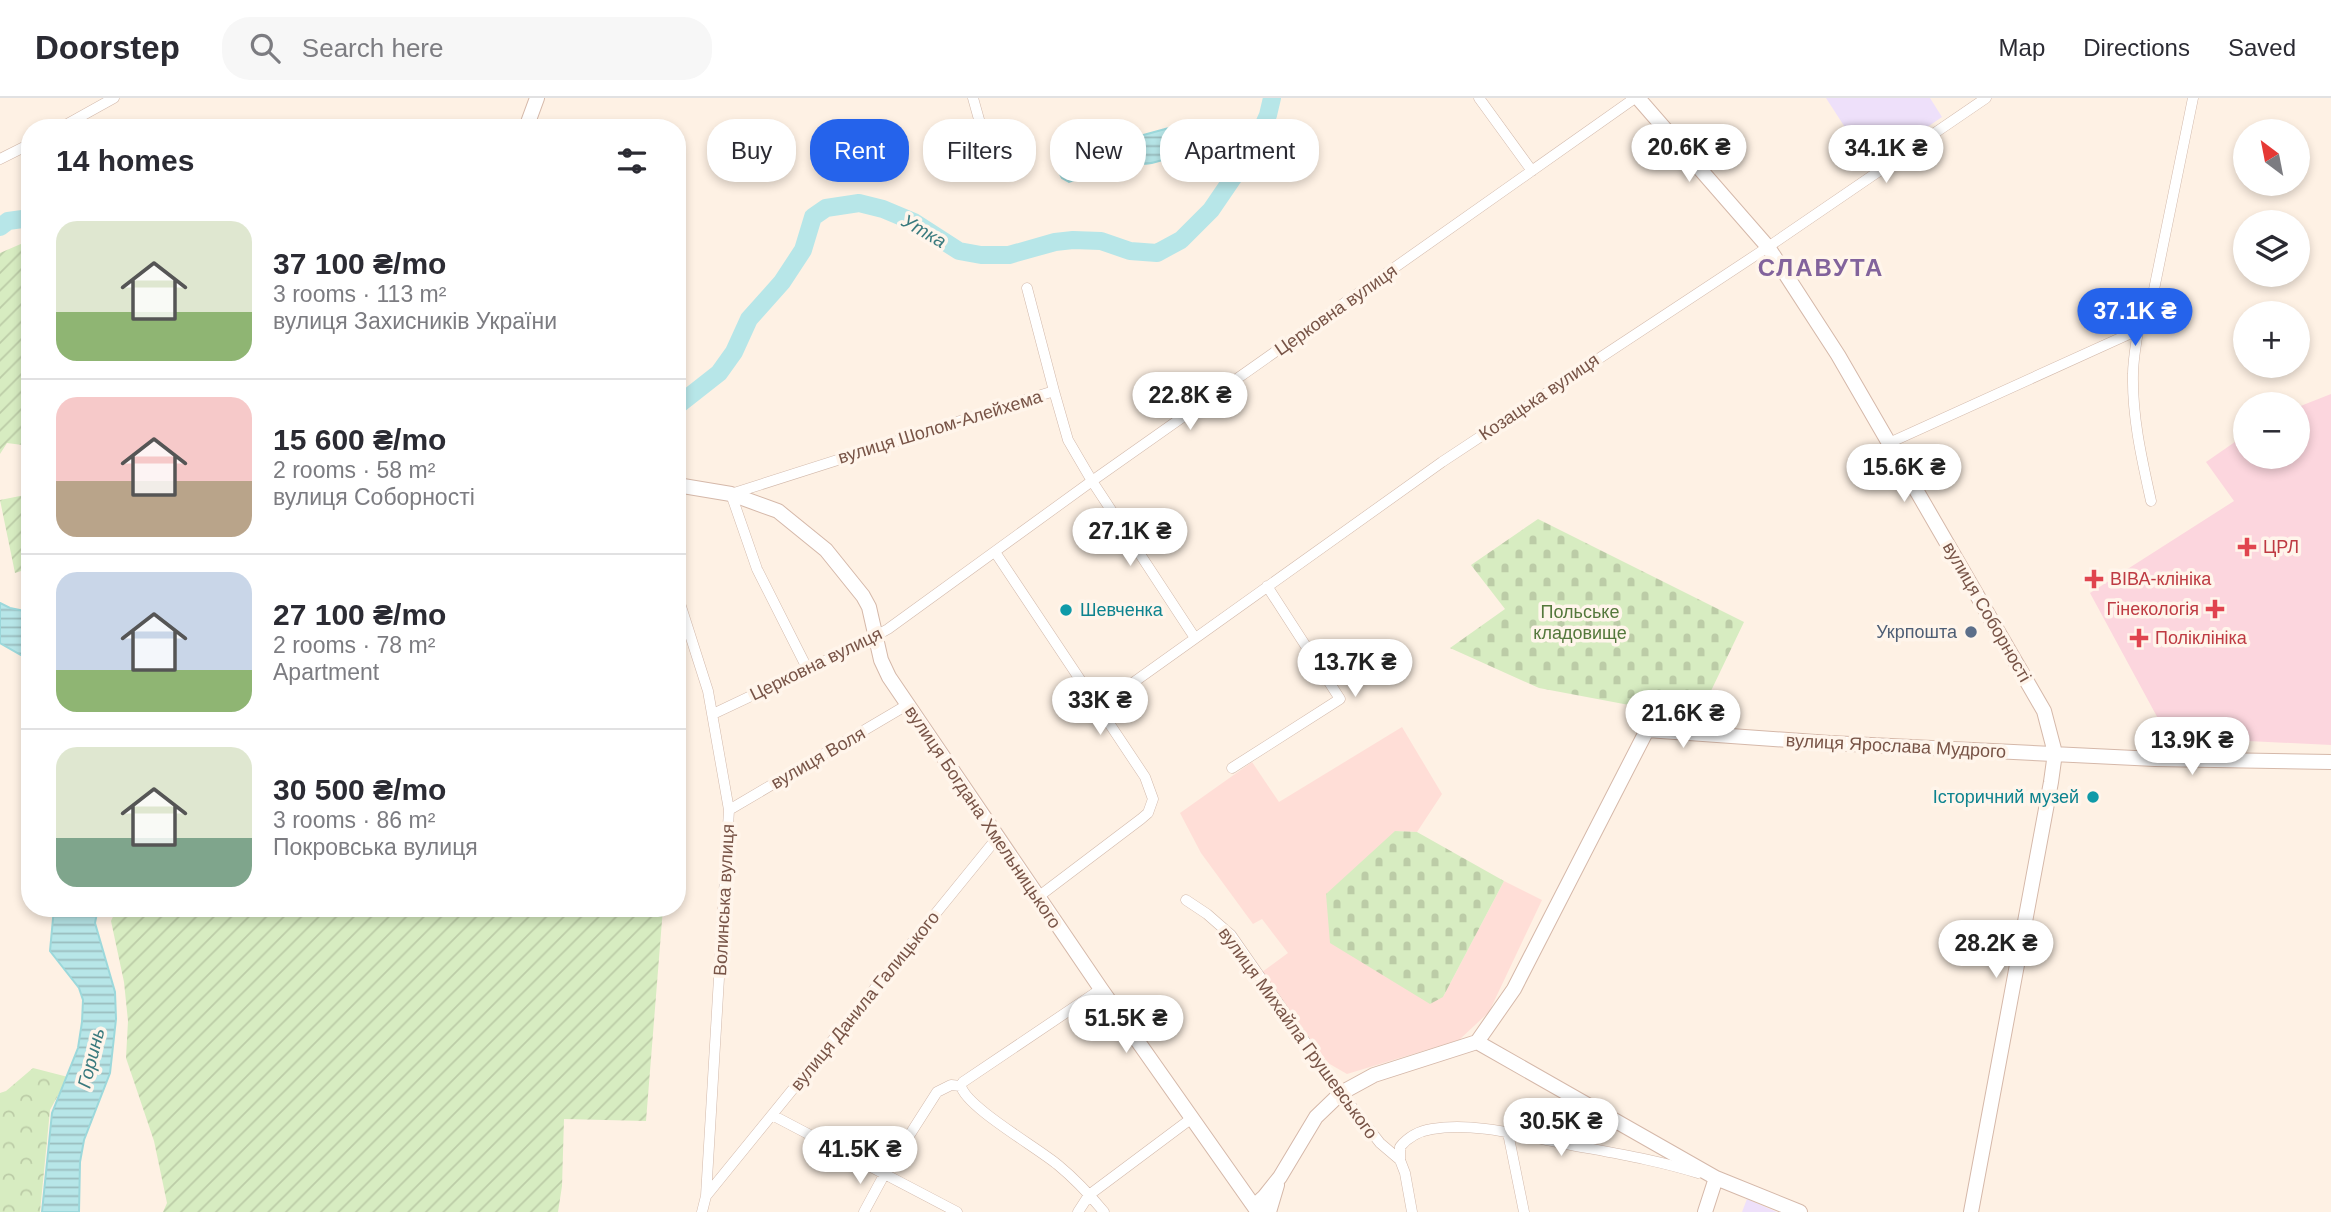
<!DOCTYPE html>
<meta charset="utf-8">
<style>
:root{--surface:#fff;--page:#f7f7f7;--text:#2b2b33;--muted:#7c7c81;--line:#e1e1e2;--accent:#2563eb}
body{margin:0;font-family:Helvetica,sans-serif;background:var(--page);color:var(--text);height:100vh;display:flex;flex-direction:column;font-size:26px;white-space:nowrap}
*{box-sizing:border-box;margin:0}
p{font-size:23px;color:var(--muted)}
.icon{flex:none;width:38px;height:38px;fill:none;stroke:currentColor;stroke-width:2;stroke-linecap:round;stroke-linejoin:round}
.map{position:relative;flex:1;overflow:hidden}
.drawer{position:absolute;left:21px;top:21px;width:665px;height:798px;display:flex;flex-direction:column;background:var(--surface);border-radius:28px;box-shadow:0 4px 10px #0003}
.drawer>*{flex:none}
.banner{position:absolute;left:707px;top:21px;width:665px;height:63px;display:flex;gap:14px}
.needle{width:46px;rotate:328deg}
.buttons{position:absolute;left:2233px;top:21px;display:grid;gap:14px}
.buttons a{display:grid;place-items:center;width:77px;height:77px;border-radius:50%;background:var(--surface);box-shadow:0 4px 10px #0003;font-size:35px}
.price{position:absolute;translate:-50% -60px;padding:0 16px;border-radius:24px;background:#fff;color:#222;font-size:23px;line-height:46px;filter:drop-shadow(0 2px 4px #0008)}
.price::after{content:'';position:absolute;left:50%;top:42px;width:21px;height:16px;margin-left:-10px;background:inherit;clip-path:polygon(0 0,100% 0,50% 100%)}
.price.current{background:var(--accent);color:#fff}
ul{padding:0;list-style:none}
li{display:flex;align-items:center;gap:21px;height:175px;padding:0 35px}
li+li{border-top:2px solid var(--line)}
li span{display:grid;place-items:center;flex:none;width:196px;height:140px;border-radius:21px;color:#555}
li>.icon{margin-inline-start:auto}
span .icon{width:84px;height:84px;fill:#fffc;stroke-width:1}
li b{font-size:30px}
h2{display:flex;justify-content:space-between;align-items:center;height:84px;padding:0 35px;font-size:30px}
.chip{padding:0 24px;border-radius:28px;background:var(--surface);box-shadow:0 4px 10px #0003;font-size:24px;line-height:63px}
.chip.current{background:var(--accent);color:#fff}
header{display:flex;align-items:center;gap:42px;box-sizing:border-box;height:98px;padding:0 35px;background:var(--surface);border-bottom:2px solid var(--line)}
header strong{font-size:33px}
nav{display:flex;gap:38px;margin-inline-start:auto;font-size:24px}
.search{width:490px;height:63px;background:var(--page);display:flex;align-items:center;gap:18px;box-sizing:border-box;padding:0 24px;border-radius:28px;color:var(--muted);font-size:26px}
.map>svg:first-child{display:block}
</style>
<header>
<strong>Doorstep</strong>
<div class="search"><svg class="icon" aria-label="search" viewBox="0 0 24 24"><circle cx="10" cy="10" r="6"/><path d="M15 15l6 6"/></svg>Search here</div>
<nav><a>Map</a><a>Directions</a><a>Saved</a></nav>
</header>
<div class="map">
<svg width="2331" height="1114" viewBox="0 0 2331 1114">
<defs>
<pattern id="forest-crowns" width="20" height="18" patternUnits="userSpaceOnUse" patternTransform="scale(1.75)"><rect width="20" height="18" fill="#d7ecc1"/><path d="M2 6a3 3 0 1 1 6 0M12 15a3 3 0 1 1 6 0" fill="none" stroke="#bccca7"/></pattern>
<pattern id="cemetery-stones" width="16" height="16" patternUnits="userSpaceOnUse" patternTransform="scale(1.75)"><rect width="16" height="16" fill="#d7ecc1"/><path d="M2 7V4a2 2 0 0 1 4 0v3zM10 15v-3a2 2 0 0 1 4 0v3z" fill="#bccca7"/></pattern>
<pattern id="garden-furrows" width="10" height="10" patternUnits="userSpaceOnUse" patternTransform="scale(1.75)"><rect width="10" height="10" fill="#d7ecc1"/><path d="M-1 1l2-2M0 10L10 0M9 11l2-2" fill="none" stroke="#bccca7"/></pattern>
<pattern id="water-rules" width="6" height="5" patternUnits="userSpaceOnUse" patternTransform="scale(1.75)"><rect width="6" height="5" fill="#b7e6e8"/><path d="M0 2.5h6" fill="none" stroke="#9abdbe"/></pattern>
</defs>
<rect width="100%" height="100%" fill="#fef1e4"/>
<path fill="#ffded7" d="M1402 629 1442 696 1417 734 1395 733 1443 899 1504 783 1542 802 1489 914 1459 942 1347 976 1328 965 1262 874 1288 855 1262 821 1253 826 1201 755 1180 715 1252 664 1279 704Z"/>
<path fill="#eee0fa" d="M1826 0H1930L1942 19 1870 68Z
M1747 1101 1777 1114H1742Z"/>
<path fill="#fcd6de" d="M2331 296V647L2168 639 2090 495 2234 403 2206 364 2245 337V359H2298V309Z"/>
<path fill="url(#forest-crowns)" d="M33 970 68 979 50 1012 40 1114H0V995L6 993Z"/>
<path fill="url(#cemetery-stones)" d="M1538 421 1744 524 1698 620 1539 590 1450 550 1505 511 1471 467Z
M1395 733 1417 734 1504 783 1443 899 1430 906 1330 845 1326 796Z"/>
<path fill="url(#garden-furrows)" d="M30 142V348L7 345 0 356V155Z
M30 396V470L15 475 0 402Z
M117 810H663L646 1023 564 1021 562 1088 558 1114H163L167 1105 154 1043 126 960 128 923 124 884 111 823Z"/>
<path fill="url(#water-rules)" stroke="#9cd8db" stroke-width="2" d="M1208 23 1214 24 1218 29 1214 37 1196 42 1188 40 1185 34 1189 28Z
M1169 30 1180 51 1175 58C1164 61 1141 72 1131 61 1129 57 1128 49 1126 44L1129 41Z
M1107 47 1112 50 1115 63 1112 69 1069 84 1062 80 1056 68 1060 62Z
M0 505 10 510 30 514V559L21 557 0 545Z
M54 810H98L95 825 115 894 116 921 110 975 84 1042 80 1064 79 1114H42L52 1015 78 950 82 924 83 902 79 890 50 853Z"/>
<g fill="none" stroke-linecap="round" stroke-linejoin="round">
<path stroke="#b7e6e8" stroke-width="18" d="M0 129 8 123 30 120
M677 308 719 275 734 254 749 221 782 184 803 152 813 119 826 110 859 105 883 111 914 124 959 153 981 157H1009L1055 144 1073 142 1101 143 1130 153 1157 155 1181 142 1211 112 1254 49 1268 17 1272 0"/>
<g stroke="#d2b9ab" stroke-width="11">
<path id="street" d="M973 0 987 50
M1479 0 1532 73
M60 30 114 0
M0 61 30 46
M1027 190 1054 293
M2138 232C2136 247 2133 262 2133 276 2132 319 2142 362 2151 403
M1889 345 2138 232 2145 225 2149 216 2193 0
M995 454 1145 679 1153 701 1148 715 1141 721 1038 799
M677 496 708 593 729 712 706 1098 702 1114
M808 572 757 471 731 396 1054 293 1068 342 1092 383 1195 540
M1099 609 1442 364 1768 149 1986 0
M713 616 863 545 888 531 1092 383 1635 0
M1232 670 1340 601 1267 488
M729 712 907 607
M1186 802 1207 816 1231 837 1341 995 1380 1045 1400 1062 1405 1075 1412 1114
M1101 891 963 984 961 988C966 1009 1038 1050 1058 1067 1075 1081 1090 1097 1104 1114
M772 1017 957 1114
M1508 1035 1524 1114
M1400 1062V1049C1408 1039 1419 1033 1432 1031 1473 1024 1520 1037 1561 1045 1607 1054 1653 1061 1698 1075
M706 1098 997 740
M864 1114 884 1077 937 994 951 987 961 988
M1078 1114 1089 1097 1192 1020"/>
</g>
<g stroke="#d5b8a9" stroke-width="16">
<path id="secondary" d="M1638 0 1768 149 1838 257 2044 613 2055 655 2051 684 1971 1114
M526 30 537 0
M677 387 731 396 778 413 826 452 863 498 869 509 881 562 889 579 1101 891 1258 1114
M1477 944 1716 1080 1800 1114
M1254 1108 1264 1099 1280 1079 1316 1019 1341 995 1374 977 1477 944 1514 891 1647 632 1830 645 2155 661 2331 664
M1269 1114 1277 1087
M1705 1114 1716 1080"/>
</g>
<use href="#street" stroke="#fff" stroke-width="10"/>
<use href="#secondary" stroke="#fff" stroke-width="14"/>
</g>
<g fill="#e0444e" stroke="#fff5eb" stroke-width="2.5">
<path d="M2243.5 438.5h7v7h7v7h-7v7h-7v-7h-7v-7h7z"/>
<path d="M2090.5 470.5h7v7h7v7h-7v7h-7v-7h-7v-7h7z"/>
<path d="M2211.5 500.5h7v7h7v7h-7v7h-7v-7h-7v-7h7z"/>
<path d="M2135.5 529.5h7v7h7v7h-7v7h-7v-7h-7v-7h7z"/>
</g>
<g fill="#0f9aa8" stroke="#fff5eb" stroke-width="2.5">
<circle cx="1066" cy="512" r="7"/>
<circle cx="2093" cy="699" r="7"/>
</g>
<circle fill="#5c6f8a" stroke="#fff5eb" stroke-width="2.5" cx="1971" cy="534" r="7"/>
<g text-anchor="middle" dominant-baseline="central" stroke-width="7" stroke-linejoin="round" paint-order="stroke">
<g font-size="18" fill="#785447" stroke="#fff5eb">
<text transform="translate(1336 212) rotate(-35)">Церковна вулиця</text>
<text transform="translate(1539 299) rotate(-34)">Козацька вулиця</text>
<text transform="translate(940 329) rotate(-17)">вулиця Шолом-Алейхема</text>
<text transform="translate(1987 514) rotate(60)">вулиця Соборності</text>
<text transform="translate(816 566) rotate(-26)">Церковна вулиця</text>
<text transform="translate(1896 648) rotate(3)">вулиця Ярослава Мудрого</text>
<text transform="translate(818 660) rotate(-30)">вулиця Воля</text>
<text transform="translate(983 719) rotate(56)">вулиця Богдана Хмельницького</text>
<text transform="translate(724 802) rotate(-87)">Волинська вулиця</text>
<text transform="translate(865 903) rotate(-51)">вулиця Данила Галицького</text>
<text transform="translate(1298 935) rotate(54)">вулиця Михайла Грушевського</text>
</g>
<g font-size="18" fill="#be3a42" stroke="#fff5eb" text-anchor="start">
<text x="2263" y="449">ЦРЛ</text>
<text x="2110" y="481">ВІВА-клініка</text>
<text x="2199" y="511" text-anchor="end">Гінекологія</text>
<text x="2155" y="540">Поліклініка</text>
</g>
<g font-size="18" fill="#0d838f" stroke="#fff5eb" text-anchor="start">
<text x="1080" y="512">Шевченка</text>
<text x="2079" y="699" text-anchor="end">Історичний музей</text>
</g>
<g font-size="18" fill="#54783c" stroke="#fff5eb">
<text x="1580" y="514">Польське<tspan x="1580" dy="21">кладовище</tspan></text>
</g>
<g font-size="18" fill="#4e5e75" stroke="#fff5eb" text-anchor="end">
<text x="1957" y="534">Укрпошта</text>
</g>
<g font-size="19" font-style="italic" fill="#3a7a7e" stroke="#fff5eb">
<text transform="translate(924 133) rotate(30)">Утка</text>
<text transform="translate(91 960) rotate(-76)">Горинь</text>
</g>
<g font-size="24" font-weight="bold" letter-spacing="2" fill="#82639c" stroke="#fff5eb">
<text x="1821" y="169">СЛАВУТА</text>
</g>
</g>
</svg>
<div class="buttons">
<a><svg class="needle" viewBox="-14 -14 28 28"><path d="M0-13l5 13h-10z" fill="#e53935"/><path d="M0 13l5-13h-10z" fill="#7c7c81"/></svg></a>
<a><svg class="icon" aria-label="layers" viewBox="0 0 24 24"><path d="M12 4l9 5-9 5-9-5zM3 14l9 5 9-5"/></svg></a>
<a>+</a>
<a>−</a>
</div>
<b class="price" style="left:1689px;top:86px">20.6K ₴</b>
<b class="price" style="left:1886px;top:87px">34.1K ₴</b>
<b class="price current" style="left:2135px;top:250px">37.1K ₴</b>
<b class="price" style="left:1190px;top:334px">22.8K ₴</b>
<b class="price" style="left:1904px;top:406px">15.6K ₴</b>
<b class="price" style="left:1130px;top:470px">27.1K ₴</b>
<b class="price" style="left:1355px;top:601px">13.7K ₴</b>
<b class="price" style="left:1100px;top:639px">33K ₴</b>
<b class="price" style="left:1683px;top:652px">21.6K ₴</b>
<b class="price" style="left:2192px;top:679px">13.9K ₴</b>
<b class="price" style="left:1996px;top:882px">28.2K ₴</b>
<b class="price" style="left:1126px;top:957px">51.5K ₴</b>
<b class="price" style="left:1561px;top:1060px">30.5K ₴</b>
<b class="price" style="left:860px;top:1088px">41.5K ₴</b>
<div class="banner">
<a class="chip">Buy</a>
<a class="chip current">Rent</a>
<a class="chip">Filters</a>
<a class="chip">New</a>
<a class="chip">Apartment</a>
</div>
<section class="drawer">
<h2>14 homes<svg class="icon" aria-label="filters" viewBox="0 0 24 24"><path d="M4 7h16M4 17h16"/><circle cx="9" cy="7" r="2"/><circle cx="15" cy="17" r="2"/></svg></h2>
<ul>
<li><span style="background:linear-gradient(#dfe7d0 65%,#8fb573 0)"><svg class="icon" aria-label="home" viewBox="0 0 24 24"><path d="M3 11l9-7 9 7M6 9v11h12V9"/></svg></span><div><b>37 100 ₴/mo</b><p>3 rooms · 113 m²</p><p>вулиця Захисників України</p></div></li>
<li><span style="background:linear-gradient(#f6c9c9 60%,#b9a48a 0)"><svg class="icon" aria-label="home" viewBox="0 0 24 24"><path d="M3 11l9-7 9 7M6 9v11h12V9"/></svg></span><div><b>15 600 ₴/mo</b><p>2 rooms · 58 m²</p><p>вулиця Соборності</p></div></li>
<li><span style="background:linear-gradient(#c9d6e8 70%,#8fb573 0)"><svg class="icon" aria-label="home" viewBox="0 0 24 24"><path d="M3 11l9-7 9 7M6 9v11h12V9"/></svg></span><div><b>27 100 ₴/mo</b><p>2 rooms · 78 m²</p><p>Apartment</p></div></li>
<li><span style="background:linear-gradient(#dfe7d0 65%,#7fa58c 0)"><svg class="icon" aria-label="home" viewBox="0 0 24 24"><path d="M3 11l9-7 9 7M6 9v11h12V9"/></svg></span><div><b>30 500 ₴/mo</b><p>3 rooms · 86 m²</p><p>Покровська вулиця</p></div></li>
</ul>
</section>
</div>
